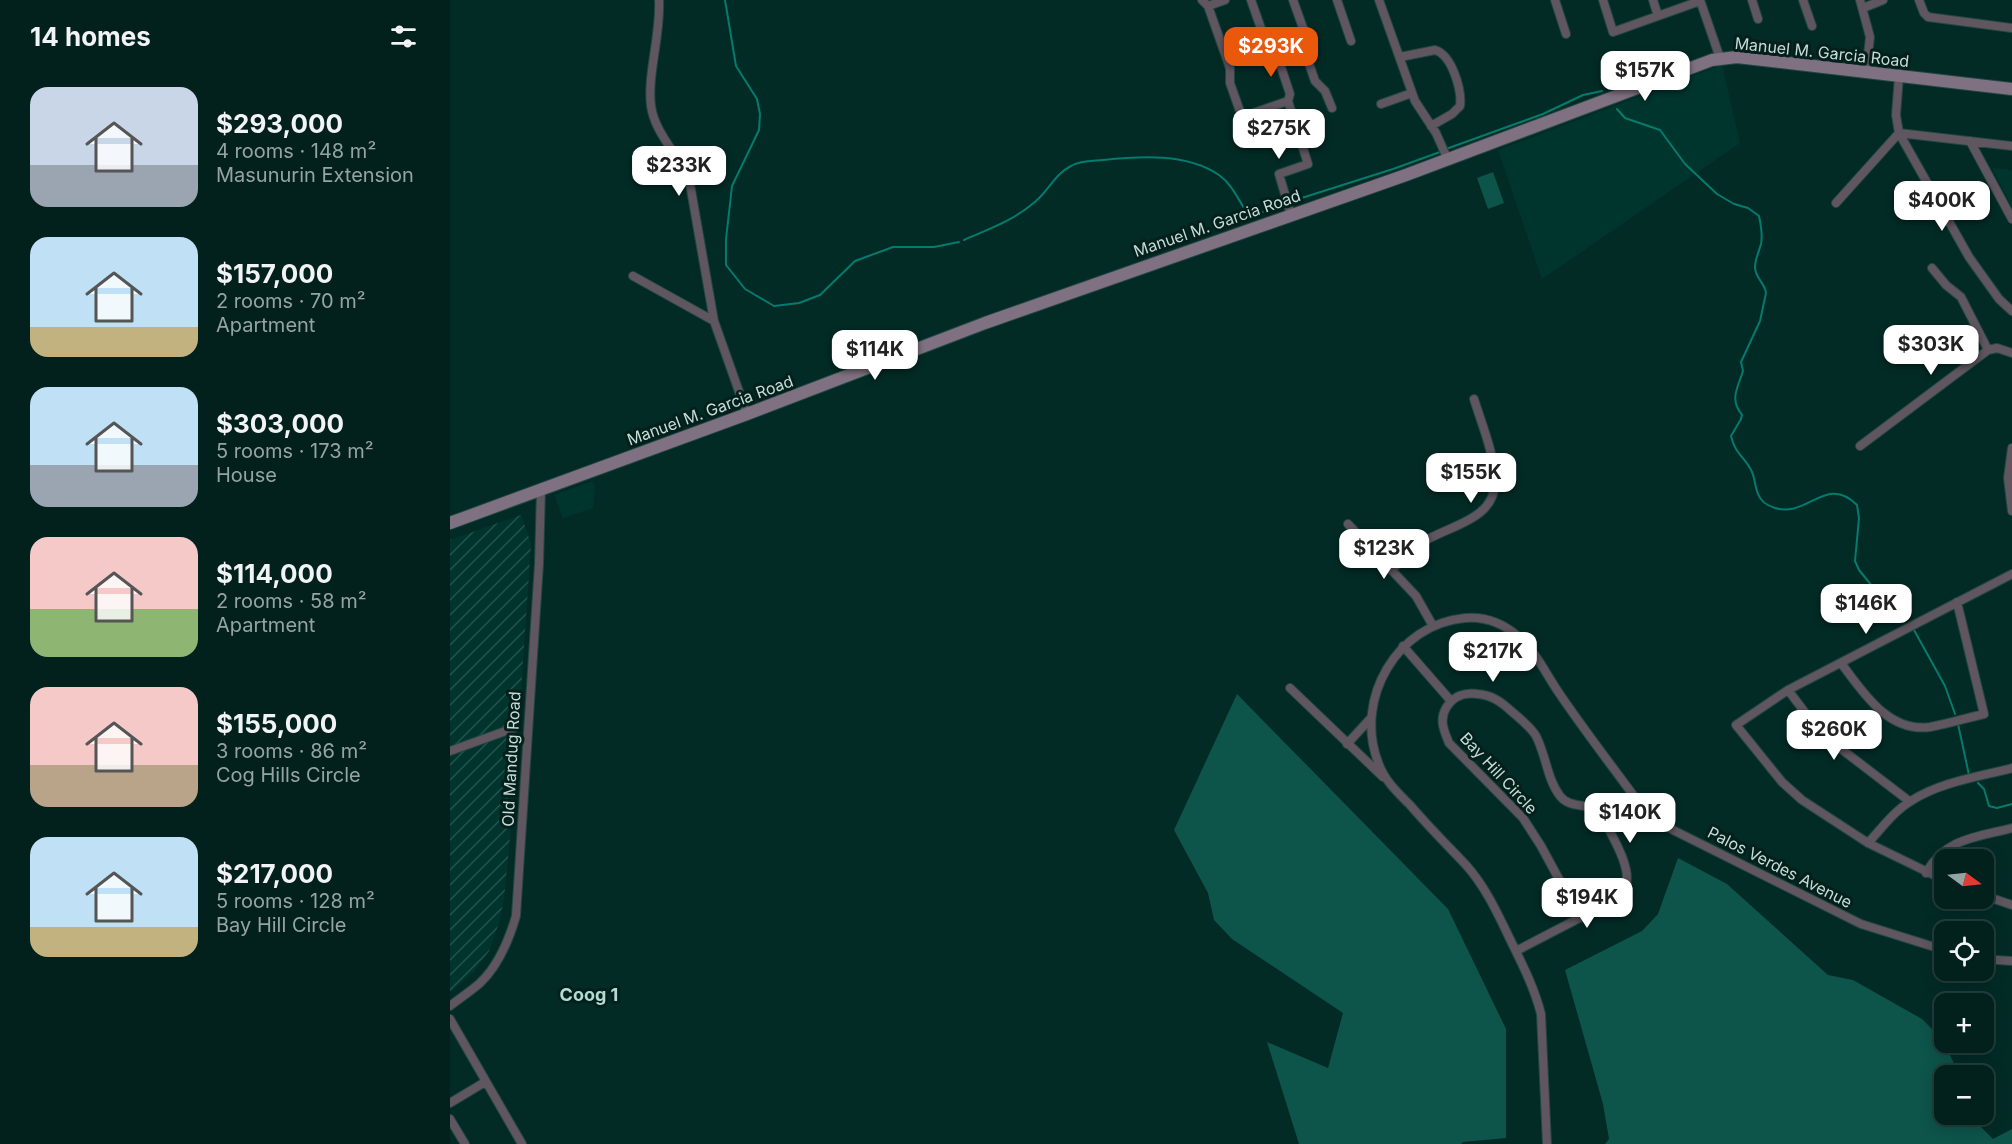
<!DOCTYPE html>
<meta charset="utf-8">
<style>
:root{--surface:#02201c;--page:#102d29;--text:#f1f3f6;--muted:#96a3a3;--line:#233e3b;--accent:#ea580c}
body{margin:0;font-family:Inter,sans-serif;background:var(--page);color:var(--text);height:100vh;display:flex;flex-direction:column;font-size:22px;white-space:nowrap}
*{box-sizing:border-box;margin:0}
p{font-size:20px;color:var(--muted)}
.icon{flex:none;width:33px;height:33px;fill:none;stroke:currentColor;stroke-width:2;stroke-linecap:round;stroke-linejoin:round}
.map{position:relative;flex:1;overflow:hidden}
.panel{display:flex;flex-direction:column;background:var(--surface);width:450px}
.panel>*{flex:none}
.needle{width:39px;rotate:105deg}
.tools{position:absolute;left:1484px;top:849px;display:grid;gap:12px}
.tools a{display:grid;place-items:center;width:60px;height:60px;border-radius:12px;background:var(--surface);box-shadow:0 3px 15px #0003,0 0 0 2px var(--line);font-size:30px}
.price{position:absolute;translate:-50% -51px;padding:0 14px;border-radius:12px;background:#fff;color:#222;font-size:20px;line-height:39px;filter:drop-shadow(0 2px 3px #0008)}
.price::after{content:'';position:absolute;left:50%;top:36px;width:18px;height:14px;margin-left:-9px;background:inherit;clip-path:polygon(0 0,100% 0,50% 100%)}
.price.on{background:var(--accent);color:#fff}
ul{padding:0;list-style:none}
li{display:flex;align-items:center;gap:18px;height:150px;padding:0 30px}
li span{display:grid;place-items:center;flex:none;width:168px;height:120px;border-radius:18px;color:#555}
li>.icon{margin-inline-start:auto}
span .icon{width:72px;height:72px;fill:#fffc;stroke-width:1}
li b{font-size:26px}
h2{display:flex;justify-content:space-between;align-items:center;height:72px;padding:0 30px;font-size:26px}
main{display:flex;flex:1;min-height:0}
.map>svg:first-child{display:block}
</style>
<main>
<section class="panel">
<h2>14 homes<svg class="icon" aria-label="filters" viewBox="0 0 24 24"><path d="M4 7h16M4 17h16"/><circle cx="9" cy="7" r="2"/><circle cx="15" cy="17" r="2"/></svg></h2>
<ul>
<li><span style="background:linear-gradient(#c9d6e8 65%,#9aa5b1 0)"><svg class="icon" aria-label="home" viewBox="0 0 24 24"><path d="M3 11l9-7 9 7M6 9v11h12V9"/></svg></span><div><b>$293,000</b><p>4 rooms · 148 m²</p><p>Masunurin Extension</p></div></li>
<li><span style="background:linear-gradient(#bfe0f5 75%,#c2b280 0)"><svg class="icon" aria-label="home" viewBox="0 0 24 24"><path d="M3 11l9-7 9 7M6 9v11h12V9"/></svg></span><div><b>$157,000</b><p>2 rooms · 70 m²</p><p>Apartment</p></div></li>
<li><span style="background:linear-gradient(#bfe0f5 65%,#9aa5b1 0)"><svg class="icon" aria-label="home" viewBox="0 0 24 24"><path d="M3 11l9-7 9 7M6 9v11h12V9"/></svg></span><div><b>$303,000</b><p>5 rooms · 173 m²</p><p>House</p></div></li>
<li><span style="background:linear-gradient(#f6c9c9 60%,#8fb573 0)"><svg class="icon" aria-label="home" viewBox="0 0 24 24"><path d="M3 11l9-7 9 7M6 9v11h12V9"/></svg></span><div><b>$114,000</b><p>2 rooms · 58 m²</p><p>Apartment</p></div></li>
<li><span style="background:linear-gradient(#f6c9c9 65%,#b9a48a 0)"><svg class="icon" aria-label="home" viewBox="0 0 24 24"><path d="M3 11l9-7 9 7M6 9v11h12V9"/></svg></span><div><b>$155,000</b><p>3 rooms · 86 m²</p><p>Cog Hills Circle</p></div></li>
<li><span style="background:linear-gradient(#bfe0f5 75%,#c2b280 0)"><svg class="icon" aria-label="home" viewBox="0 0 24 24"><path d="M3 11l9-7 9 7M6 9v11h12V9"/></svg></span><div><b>$217,000</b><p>5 rooms · 128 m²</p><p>Bay Hill Circle</p></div></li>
</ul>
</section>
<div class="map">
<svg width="1562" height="1144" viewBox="0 0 1562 1144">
<defs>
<pattern id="industrial-furrows" width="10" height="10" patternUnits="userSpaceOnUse" patternTransform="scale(1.5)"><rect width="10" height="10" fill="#00352e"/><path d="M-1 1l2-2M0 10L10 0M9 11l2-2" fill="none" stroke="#24524c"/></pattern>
</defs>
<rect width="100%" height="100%" fill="#032b26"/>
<path fill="#00352e" d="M1272 65 1290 143 1092 279 1048 150Z
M1542 168 1562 170V207Z
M143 481 145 487 143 508 113 518 104 495Z"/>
<path fill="url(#industrial-furrows)" d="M71 515 81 544 63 808 54 898 49 923 39 951 24 972 0 992V540Z"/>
<path fill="#0d544a" d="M1043 172 1054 203 1038 209 1027 178Z
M787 694 998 909 1056 1029V1138L1013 1142 1011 1144H849L817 1042 878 1068 893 1013 782 939 764 920 758 893 724 830Z
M1228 858 1277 884 1378 975 1403 980 1472 1019 1493 1040 1508 1072 1507 1075 1494 1076V1114L1519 1115 1543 1139 1562 1129V1144H1155L1159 1139 1153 1104 1115 970 1192 931 1208 914Z"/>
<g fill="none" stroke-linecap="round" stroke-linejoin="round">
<path stroke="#047b6d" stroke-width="2" d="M275 0 286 66 307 99 310 114 309 130 282 186 276 239V265L295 289 324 306 349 303 370 295 405 261 443 247H484L509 242
M1167 109 1175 118 1210 130 1235 164 1267 194 1284 204 1298 208 1309 216C1311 225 1313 234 1311 244 1309 252 1305 259 1305 267 1305 278 1315 283 1316 293L1310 321 1291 362 1293 371C1288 387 1279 399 1292 415L1291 419 1281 436C1285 454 1295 457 1302 472 1305 479 1305 487 1308 494 1311 502 1318 506 1325 508 1358 518 1376 474 1407 505L1409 518 1405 561 1409 570 1422 586 1442 596 1455 620
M996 149 1093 114 1133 95 1152 91
M839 202 943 169 990 152
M514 240C541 228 563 221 586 201 599 190 605 174 621 166 631 160 643 161 653 160 690 156 737 153 769 175 784 186 788 201 799 215L808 214 824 207
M1464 630 1495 686 1505 714
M1508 724 1519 775
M1528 783 1534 789 1539 806 1547 808 1562 804"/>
<g stroke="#224742" stroke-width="10">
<path id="street" d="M209 0C211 35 197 74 201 106 205 135 231 156 240 184L264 321 297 414
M752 0 758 6 780 68V83L792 117 838 101
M801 0 820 54 821 57 828 58 840 94 838 101 858 164 829 174 841 215
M843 0 857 39 854 49 865 81 875 91 882 108
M887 0 901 41
M929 0 965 101 986 133 998 160
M1105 0 1116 34
M1153 0 1163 32 1250 1
M1203 0 1208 16
M1250 0 1270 58
M1302 0 1308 19
M1353 0 1362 26
M1410 0 1420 37 1416 73
M1469 0 1474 13 1478 17 1562 28
M758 6 775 0
M1413 8 1433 0
M950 57 985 50C1002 55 1012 90 1010 106L1002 114 981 126
M828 58 854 49
M1449 76 1446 115 1449 133 1519 257 1549 299 1562 311
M931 104 962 93
M1449 133 1562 146
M1520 141 1562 219
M1386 203 1449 133
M1482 268 1496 285 1511 297 1538 350
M183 276 264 321
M1410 446 1538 350 1547 348 1562 353
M1562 448 1558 478 1562 511
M898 524 966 596 983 626
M942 570C952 559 961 549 973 542 1000 525 1046 520 1045 480 1044 453 1032 425 1024 399
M953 646 1001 701
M1391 663C1412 691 1438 733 1480 727 1498 724 1516 718 1534 714L1507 602
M840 688 933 777
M1338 690 1366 727 1386 745 1459 801
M897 744 920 719
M0 751 64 728
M1418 843C1431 829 1444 811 1461 801 1490 782 1528 777 1562 768
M1476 873C1495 838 1527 837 1562 828
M1494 880 1418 843 1352 800 1332 782 1286 725 1338 690 1562 574
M1533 895 1562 905
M1066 951 1166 899C1168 896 1173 892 1175 888 1184 868 1159 832 1151 814 1139 801 1121 810 1110 796 1097 779 1096 755 1086 736 1080 726 1069 718 1060 710 1050 701 1041 695 1028 694 1015 692 1003 696 996 708 989 720 994 731 999 743L1073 818 1091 846 1130 918
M1533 959 1562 961
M0 1006C10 998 21 991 30 983 48 966 59 940 66 916L89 564 91 490
M0 1019 72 1144
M0 1103 35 1082
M0 1119 15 1144
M1097 1144 1091 1014C1084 986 1070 960 1058 935 1046 910 1034 885 1016 865 997 845 978 826 960 805 947 792 934 780 928 762 904 699 947 624 1015 618 1036 616 1054 624 1069 637 1086 652 1096 674 1109 693 1134 730 1162 766 1189 803L1204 817 1223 830 1411 924 1494 950"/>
</g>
<g stroke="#224742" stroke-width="14">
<path id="secondary" d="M0 523 297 414 535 323 956 175 1262 60 1287 57 1562 89"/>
</g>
<use href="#street" stroke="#5f5660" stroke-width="8"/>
<use href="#secondary" stroke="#7f7181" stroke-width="12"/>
</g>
<g text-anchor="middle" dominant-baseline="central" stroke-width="6" stroke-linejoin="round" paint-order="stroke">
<g font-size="16" fill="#c7dbd7" stroke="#04201c">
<text transform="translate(1372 52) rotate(6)">Manuel M. Garcia Road</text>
<text transform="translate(767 223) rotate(-19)">Manuel M. Garcia Road</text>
<text transform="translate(260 410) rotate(-20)">Manuel M. Garcia Road</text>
<text transform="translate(61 759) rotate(-87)">Old Mandug Road</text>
<text transform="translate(1049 773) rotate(47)">Bay Hill Circle</text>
<text transform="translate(1330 867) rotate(27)">Palos Verdes Avenue</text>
</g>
<g font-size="18" font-weight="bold" fill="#b2dbd2" stroke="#04201c">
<text x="139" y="994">Coog 1</text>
</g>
</g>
</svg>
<div class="tools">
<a><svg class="needle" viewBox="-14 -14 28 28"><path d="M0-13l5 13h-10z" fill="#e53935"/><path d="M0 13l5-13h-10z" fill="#96a3a3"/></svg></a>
<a><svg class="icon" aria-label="locate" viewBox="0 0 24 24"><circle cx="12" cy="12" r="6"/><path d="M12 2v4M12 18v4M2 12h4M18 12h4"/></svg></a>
<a>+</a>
<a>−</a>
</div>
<b class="price on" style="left:821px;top:78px">$293K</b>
<b class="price" style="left:1195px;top:102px">$157K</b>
<b class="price" style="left:829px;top:160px">$275K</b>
<b class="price" style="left:229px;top:197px">$233K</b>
<b class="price" style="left:1492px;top:232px">$400K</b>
<b class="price" style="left:1481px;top:376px">$303K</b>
<b class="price" style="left:425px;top:381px">$114K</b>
<b class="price" style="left:1021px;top:504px">$155K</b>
<b class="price" style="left:934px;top:580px">$123K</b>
<b class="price" style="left:1416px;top:635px">$146K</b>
<b class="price" style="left:1043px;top:683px">$217K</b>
<b class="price" style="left:1384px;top:761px">$260K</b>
<b class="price" style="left:1180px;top:844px">$140K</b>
<b class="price" style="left:1137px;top:929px">$194K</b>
</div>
</main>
